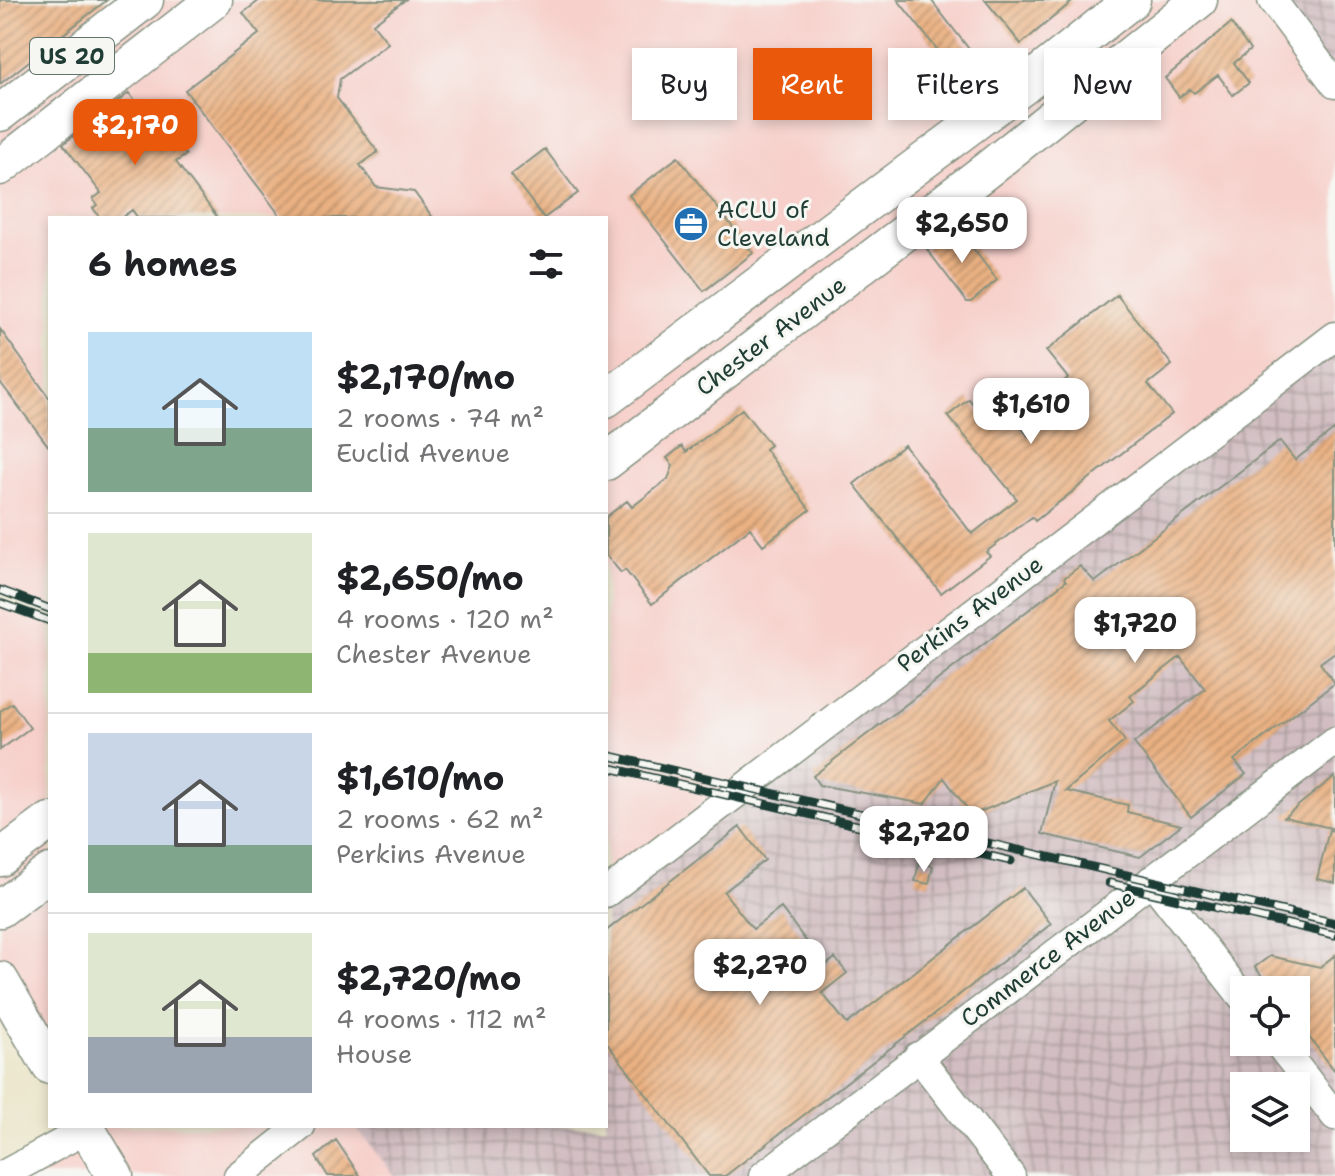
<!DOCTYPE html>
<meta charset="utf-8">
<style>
:root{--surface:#fff;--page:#f6f6f6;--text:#202124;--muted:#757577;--line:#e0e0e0;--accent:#ea580c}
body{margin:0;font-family:"Shantell Sans",sans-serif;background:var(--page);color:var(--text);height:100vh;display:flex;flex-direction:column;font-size:30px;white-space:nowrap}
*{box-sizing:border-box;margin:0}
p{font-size:26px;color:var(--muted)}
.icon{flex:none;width:44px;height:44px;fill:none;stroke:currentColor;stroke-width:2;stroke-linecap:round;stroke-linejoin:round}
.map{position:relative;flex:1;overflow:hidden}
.side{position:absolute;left:48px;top:216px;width:560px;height:912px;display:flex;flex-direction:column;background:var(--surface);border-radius:0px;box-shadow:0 4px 12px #0003}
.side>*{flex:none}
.top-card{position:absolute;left:632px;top:48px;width:582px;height:72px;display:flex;gap:16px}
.fabs{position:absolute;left:1230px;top:976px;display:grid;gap:16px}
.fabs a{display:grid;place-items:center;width:80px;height:80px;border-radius:0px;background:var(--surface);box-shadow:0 4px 12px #0003;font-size:40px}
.price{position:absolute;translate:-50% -68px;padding:0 18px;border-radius:16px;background:#fff;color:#222;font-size:26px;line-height:52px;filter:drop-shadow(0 2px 4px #0008)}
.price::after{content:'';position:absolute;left:50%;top:48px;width:24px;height:18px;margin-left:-12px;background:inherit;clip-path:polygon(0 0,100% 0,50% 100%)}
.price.selected{background:var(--accent);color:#fff}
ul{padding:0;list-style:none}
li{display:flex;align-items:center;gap:24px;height:200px;padding:0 40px}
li+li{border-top:2px solid var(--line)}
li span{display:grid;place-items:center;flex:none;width:224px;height:160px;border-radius:0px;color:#555}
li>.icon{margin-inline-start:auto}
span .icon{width:96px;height:96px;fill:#fffc;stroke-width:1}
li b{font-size:34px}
h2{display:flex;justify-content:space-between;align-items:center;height:96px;padding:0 40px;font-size:34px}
.chip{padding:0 28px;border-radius:0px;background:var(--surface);box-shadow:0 4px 12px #0003;font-size:28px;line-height:72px}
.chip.selected{background:var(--accent);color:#fff}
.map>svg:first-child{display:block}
</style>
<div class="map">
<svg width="1335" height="1176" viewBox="0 0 1335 1176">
<defs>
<pattern id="industrial-grid" width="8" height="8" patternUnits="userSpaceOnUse" patternTransform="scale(2)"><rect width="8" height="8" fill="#d2bec2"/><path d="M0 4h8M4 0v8" fill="none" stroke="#aa9c9e"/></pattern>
<pattern id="building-hatch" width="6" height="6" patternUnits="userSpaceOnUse" patternTransform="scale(2)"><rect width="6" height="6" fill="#eab182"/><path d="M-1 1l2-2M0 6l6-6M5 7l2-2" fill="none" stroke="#bd916b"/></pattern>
</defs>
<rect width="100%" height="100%" fill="#f6f6f2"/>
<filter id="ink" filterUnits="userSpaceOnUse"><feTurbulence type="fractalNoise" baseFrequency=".0125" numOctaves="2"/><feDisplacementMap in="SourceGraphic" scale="16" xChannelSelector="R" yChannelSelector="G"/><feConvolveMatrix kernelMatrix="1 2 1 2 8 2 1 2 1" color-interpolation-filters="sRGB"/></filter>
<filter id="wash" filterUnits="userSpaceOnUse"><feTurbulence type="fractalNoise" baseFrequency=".006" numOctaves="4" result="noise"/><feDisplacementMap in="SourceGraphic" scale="32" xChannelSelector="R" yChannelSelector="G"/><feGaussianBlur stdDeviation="1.8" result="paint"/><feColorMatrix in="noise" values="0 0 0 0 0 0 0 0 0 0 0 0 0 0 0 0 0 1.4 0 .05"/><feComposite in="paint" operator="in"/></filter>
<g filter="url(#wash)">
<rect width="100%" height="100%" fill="#ece7ce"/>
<path fill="#f7d0cb" d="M0 0H1272L1335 84V336L606 893V218H50V609L25 600 0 590Z
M0 603 50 621V1066L0 980Z
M85 1126H355L395 1176H1Z"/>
<path fill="url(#industrial-grid)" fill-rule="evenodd" d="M1272 0H1335V84Z
M1335 336V1176H395L355 1126H606V893ZM1244 990H1296V1042H1244ZM1244 1086H1296V1138H1244Z"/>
<g id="blocks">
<path fill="url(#building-hatch)" d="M0 0H107L0 84Z
M260 0H405L373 24 388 43 340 79 337 98 378 152 360 165 376 187 414 192 433 218H282L185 90 259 34 243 13Z
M898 0H931L986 71 966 86Z
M985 0H1074L1021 44Z
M1231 23 1250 50 1234 63 1249 83 1233 95 1218 75 1194 93 1190 89 1179 97 1165 78Z
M129 93 168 145 174 140 186 155 176 162 218 218H138L132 210 121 218H100L93 208 97 205 93 199 101 193 63 144Z
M545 149 578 193 544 218 511 175Z
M678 157 753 253 704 291 629 195Z
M956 226 997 280 971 302H967L926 248Z
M1117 295 1172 365 1148 384 1172 414 1035 521 1032 517 986 552 990 556 941 593 854 484 904 445 972 534 1017 499 948 416 969 399 980 413 999 398 1028 436 1064 408 1051 391 1068 378 1046 351Z
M0 329 50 399V448L0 382Z
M742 409 770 445 765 449 810 510 763 545 750 528 652 604 625 570 621 573 606 555V517L627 501 632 507 668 479 673 466 667 458 682 446 686 452Z
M1335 429V652L1320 663 1335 683 1234 760 1246 774 1191 817 1134 743 1205 689 1180 657 1130 696 1134 701 1109 721 1125 741 1066 791 1128 805 1127 812 1181 825 1140 857 1042 834 1055 781 972 815 944 778 925 804 819 785 813 776 1066 581 1064 578 1080 566 1095 582 1280 441 1295 460Z
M12 703 30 728 0 750V711Z
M1335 776V829L1284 817Z
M740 827 765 860 724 892 753 929 781 908 825 966 835 958 847 973 822 993 847 1024 1023 888 1051 924 725 1176H709L606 1042V931Z
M1329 830 1335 831V883L1317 879Z
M919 863 933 866 929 884 915 881Z
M1335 955V1071L1296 1020V990H1273L1255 967 1270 956 1320 967Z
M336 1140 360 1176H328L316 1157Z"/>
</g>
</g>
<g filter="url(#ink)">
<use href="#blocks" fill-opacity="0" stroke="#869281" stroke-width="2"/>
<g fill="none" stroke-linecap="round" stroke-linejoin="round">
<g stroke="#869281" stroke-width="31">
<path id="minor" d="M1272 0 1335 84
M1151 880 1244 999
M606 893 1335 336
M1277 1042 1335 1116
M918 1056 1011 1176
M1 1176 87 1129
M238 1176 301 1126
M763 1176 1335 741"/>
</g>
<g stroke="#869281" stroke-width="39">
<path id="major" d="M0 113 145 0
M0 167 214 0
M606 399 1025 85 1132 0
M606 462 988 169 1199 0
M0 858 50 821
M0 909 50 872
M0 980 50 1066
M85 1126 115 1176"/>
</g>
<use href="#minor" stroke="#fff" stroke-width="28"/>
<use href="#major" stroke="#fff" stroke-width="36"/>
<g stroke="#1f3d34" stroke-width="9">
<path id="rail" d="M0 590 50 609
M0 603 50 621
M606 755 1335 923
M606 767 1011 861
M1109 883 1335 935"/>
</g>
<use href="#rail" stroke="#f6f6f2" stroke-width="6" stroke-dasharray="18" stroke-linecap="butt"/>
</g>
</g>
<defs>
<g id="office-disc" transform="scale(1.8)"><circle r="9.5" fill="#1f6fb2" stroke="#f6f6f2"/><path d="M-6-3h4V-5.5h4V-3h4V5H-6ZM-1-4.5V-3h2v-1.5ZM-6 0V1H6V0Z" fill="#fff"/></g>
</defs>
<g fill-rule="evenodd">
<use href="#office-disc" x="691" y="224"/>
</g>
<g text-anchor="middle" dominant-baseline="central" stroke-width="6" stroke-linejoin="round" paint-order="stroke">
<rect fill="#f6f6f2" stroke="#60746d" stroke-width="2" x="30" y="38" width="84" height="36" rx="6"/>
<g font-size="22" font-weight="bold" fill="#1f3d34">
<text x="72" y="56">US 20</text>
</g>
<g font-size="24" fill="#1f3d34" stroke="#f6f6f2" text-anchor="start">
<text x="717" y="210">ACLU of<tspan x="717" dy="28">Cleveland</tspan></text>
</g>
<g font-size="24" fill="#1f3d34" stroke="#f6f6f2">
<text transform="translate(771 336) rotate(-37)">Chester Avenue</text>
<text transform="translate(970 614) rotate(-37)">Perkins Avenue</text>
<text transform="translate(1048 958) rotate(-37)">Commerce Avenue</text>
</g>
</g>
</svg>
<div class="fabs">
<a><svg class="icon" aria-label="locate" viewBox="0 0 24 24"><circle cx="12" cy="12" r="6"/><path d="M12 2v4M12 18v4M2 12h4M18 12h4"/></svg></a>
<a><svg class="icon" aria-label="layers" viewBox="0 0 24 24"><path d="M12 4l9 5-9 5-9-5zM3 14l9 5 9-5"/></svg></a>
</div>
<b class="price selected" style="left:135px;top:167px">$2,170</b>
<b class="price" style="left:962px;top:265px">$2,650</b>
<b class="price" style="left:1031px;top:446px">$1,610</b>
<b class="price" style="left:1135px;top:665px">$1,720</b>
<b class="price" style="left:924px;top:874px">$2,720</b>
<b class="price" style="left:760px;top:1007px">$2,270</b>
<div class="top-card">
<a class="chip">Buy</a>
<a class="chip selected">Rent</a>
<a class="chip">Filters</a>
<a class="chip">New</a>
</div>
<section class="side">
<h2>6 homes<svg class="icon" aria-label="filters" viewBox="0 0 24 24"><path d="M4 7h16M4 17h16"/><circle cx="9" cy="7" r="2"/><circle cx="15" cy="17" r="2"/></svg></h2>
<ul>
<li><span style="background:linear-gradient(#bfe0f5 60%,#7fa58c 0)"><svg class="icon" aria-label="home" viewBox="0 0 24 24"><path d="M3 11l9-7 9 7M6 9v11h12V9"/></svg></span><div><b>$2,170/mo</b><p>2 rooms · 74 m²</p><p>Euclid Avenue</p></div></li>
<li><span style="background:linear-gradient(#dfe7d0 75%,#8fb573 0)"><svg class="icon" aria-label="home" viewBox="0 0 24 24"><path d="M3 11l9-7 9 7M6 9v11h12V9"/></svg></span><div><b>$2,650/mo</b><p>4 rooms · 120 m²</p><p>Chester Avenue</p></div></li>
<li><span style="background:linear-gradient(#c9d6e8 70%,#7fa58c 0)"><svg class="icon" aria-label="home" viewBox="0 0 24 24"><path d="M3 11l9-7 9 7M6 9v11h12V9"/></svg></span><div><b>$1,610/mo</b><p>2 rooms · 62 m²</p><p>Perkins Avenue</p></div></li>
<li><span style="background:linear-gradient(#dfe7d0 65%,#9aa5b1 0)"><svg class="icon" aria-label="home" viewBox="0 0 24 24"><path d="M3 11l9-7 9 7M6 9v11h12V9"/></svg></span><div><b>$2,720/mo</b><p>4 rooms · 112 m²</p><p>House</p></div></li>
</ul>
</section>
</div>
